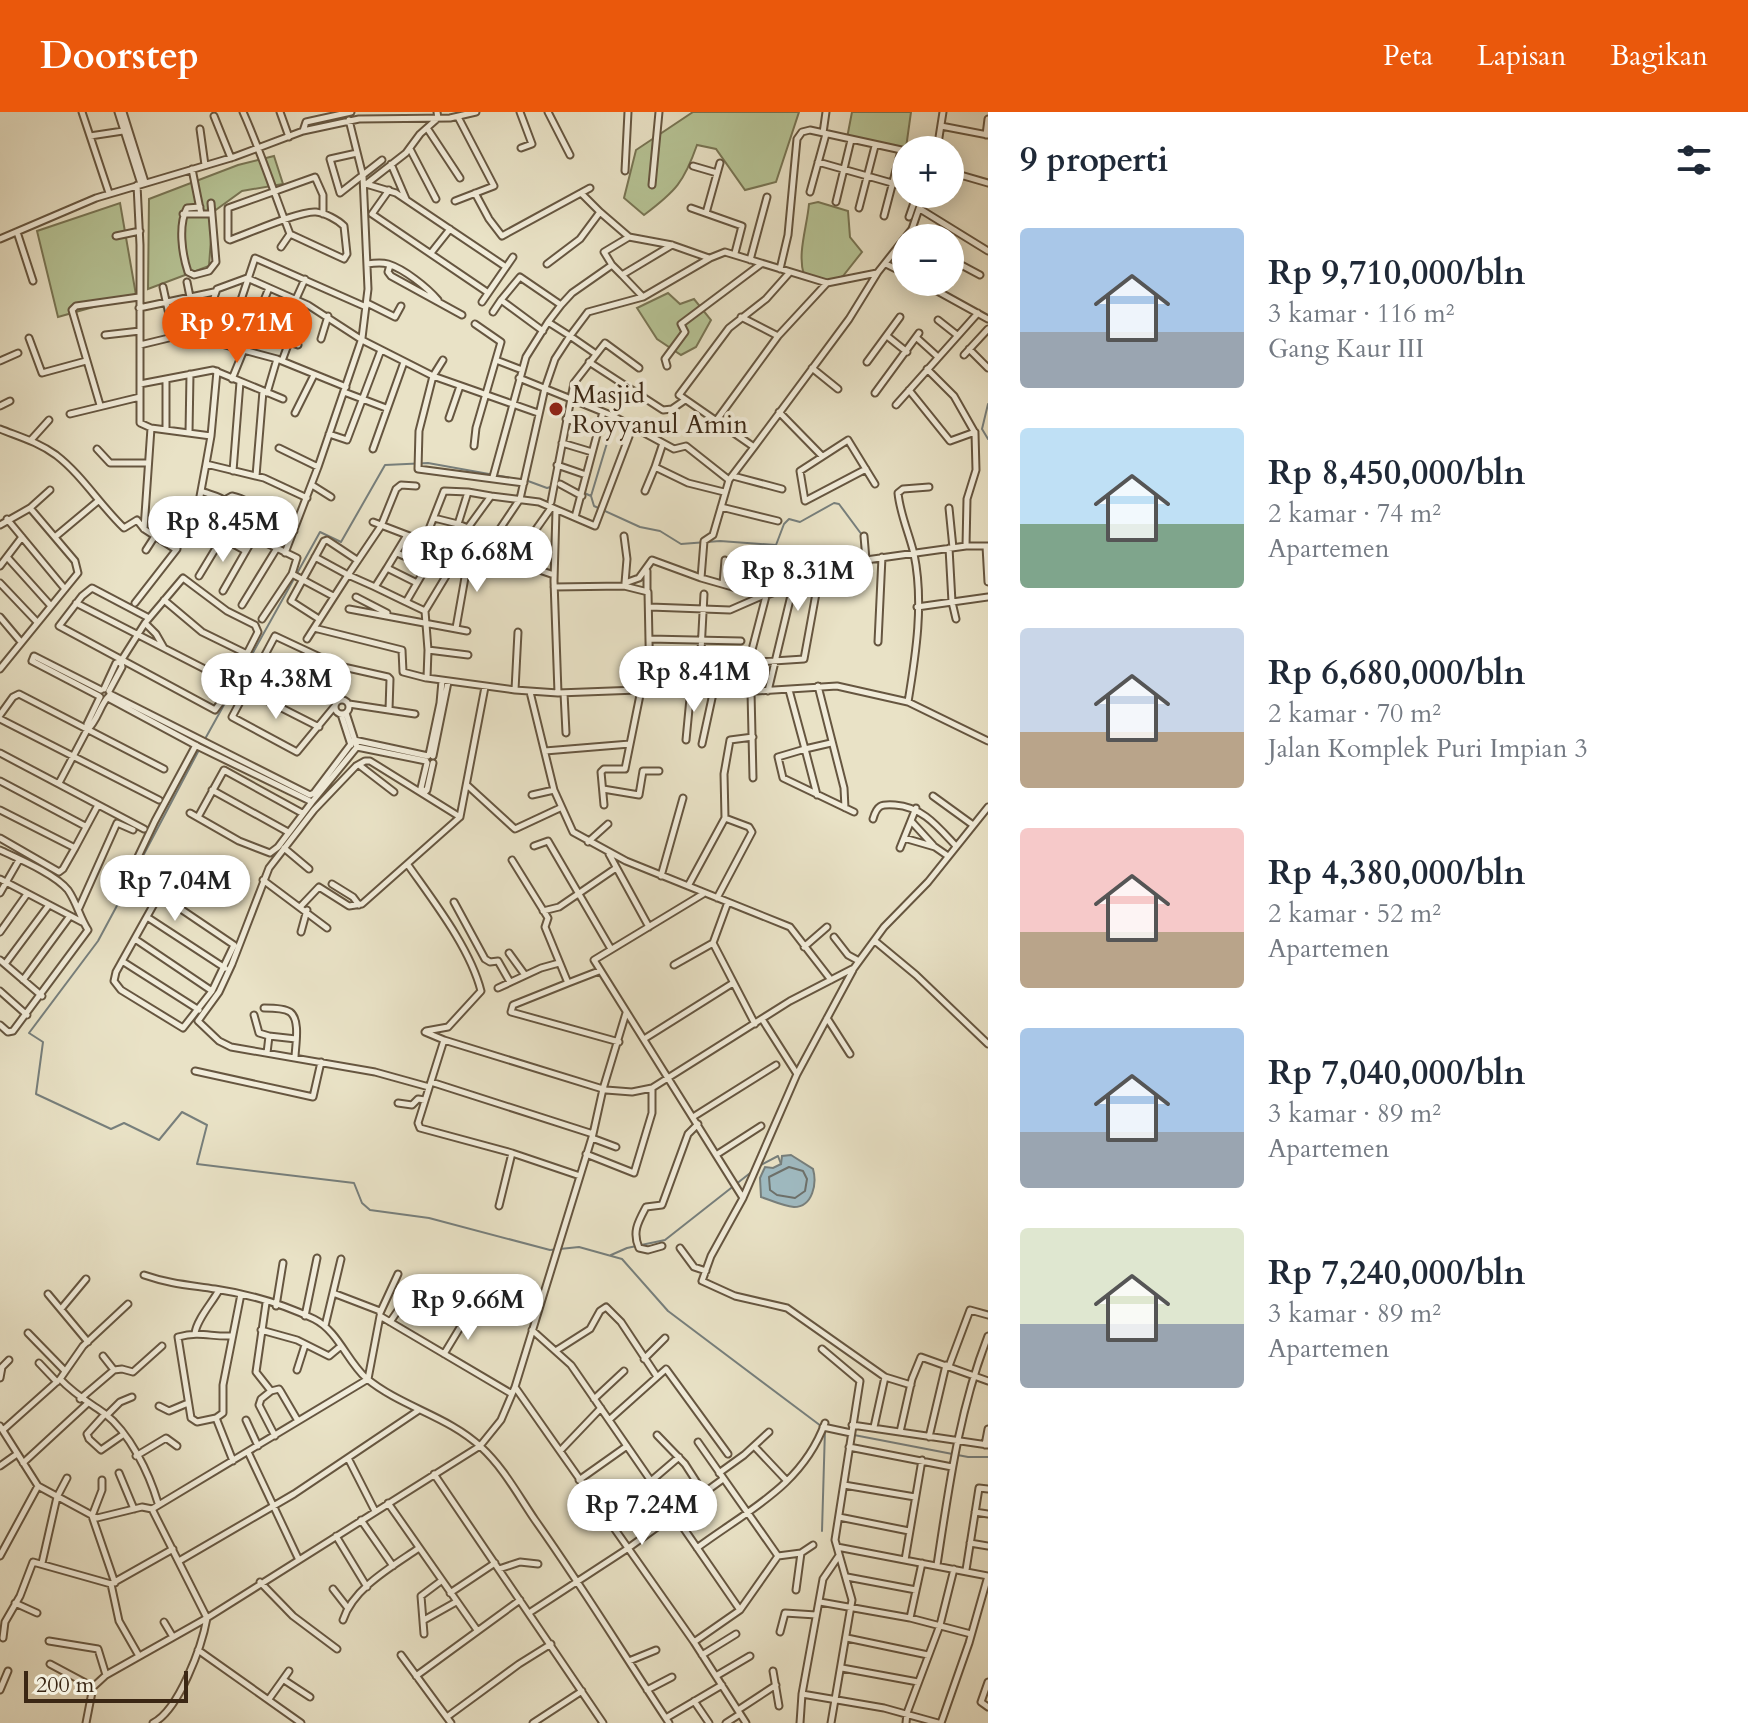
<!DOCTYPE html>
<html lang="id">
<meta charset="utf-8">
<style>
:root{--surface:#fff;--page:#f2f2f3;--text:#1f2937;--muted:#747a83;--accent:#ea580c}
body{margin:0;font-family:Cardo,serif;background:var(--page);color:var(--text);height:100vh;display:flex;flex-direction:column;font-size:30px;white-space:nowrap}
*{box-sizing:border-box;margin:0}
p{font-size:26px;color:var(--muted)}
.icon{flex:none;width:44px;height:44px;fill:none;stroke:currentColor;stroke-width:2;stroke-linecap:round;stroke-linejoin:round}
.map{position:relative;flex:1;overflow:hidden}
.details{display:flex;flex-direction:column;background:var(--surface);width:760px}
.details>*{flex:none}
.tools{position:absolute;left:892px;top:24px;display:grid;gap:16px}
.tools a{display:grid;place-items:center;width:72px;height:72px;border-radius:50%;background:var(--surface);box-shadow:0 4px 20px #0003;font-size:40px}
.scale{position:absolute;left:24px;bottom:20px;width:164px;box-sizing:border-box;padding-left:8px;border:4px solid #3b2714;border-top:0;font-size:22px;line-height:28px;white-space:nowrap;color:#3b2714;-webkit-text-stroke:6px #f1ecda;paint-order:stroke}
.price{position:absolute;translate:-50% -68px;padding:0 18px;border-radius:28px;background:#fff;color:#222;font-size:26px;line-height:52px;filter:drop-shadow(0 2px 4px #0008)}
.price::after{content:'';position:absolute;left:50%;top:48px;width:24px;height:18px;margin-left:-12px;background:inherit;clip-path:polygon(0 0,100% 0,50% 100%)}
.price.active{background:var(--accent);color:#fff}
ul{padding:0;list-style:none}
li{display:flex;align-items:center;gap:24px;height:200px;padding:0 32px}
li span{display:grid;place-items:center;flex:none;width:224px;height:160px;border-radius:8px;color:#555}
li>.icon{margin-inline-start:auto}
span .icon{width:96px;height:96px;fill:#fffc;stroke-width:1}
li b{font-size:34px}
h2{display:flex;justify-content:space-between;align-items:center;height:96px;padding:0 32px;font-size:34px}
header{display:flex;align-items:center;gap:48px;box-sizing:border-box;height:112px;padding:0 40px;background:var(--accent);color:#fff}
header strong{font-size:38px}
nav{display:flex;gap:44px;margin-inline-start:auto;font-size:28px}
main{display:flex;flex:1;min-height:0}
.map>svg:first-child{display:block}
</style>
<header>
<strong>Doorstep</strong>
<nav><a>Peta</a><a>Lapisan</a><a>Bagikan</a></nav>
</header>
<main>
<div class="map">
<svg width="988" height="1611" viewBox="0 0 988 1611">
<rect width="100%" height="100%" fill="#e9e2c6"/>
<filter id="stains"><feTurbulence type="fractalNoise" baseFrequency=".0025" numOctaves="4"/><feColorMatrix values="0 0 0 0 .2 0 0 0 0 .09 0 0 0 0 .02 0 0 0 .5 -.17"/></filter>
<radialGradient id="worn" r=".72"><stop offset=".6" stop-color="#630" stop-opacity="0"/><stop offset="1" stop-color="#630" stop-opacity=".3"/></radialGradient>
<path fill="#b6c395" stroke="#787554" stroke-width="2" d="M693 0H799L776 70 745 78 716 37 697 33C684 70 676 79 644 103L624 86 636 38Z
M852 0H911L906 36 847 26Z
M274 44 283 72 242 79 213 100 209 154 148 177 149 87 238 53Z
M818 90 848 99 850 125 862 140 843 164 832 170 804 163C797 142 807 115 809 92Z
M120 91 136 183 58 205 37 119Z
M668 181 680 192 694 187 711 208 696 235 681 243 657 227 637 196Z"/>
<path fill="#9fbac1" stroke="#777f7c" stroke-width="2" d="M791 1043 813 1057C817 1071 813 1095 794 1095 783 1094 770 1088 761 1085L760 1066 765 1055 773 1056 781 1052 782 1044Z"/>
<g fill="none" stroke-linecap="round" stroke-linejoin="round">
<path stroke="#6d706a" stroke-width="2" d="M789 1055 803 1059 807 1067 805 1079 795 1086 777 1083 770 1078 769 1065Z"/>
<path stroke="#777f7c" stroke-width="2" d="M988 292 982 317 988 327
M571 375 591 384 594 394 640 415 660 419 681 432 720 429 776 433 784 412 789 407 800 410 834 391 839 392 862 423
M591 384 614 308
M205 627 320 420 341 430 385 353 428 351 528 369 547 376 554 374
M134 761 200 636
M123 782 131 767
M120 788 98 829 29 921 43 930 36 982 111 1017 124 1011 159 1028 182 1000 207 1013 197 1052 354 1071 362 1091 370 1098 429 1106 550 1138 579 1135 622 1147 668 1199 821 1314
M759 1054 778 1044 781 1052
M611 1143 627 1136 665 1128 754 1058
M854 1323 968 1345H988
M822 1419 825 1317"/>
<g stroke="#665640" stroke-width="9">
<path id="street" d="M82 0 109 81
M118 0 141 72
M123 0 145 70
M243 0C261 40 274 81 290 122L344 147 347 142 344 114C338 108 325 101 316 100 301 98 247 122 230 128L228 127V96L315 65 323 83V102
M280 0 289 25
M520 0 532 32 521 36
M548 0 570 43
M214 4 231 46
M941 14 988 23
M427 16 460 66
M200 17 205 53
M303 19 306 10 351 0
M823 21 826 0
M986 23 988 7
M90 24 123 19
M410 37 436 87
M937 38 943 0
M357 41 330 47 340 81 382 48
M818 50 906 75
M391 52 406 87
M693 54 717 61
M192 57 201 102
M625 59 628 0
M950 60 988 71
M366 72 396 81 506 155
M137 73 140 133V311L151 316
M365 73 406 41 420 22 438 6 437 0
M652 73 659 0
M389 78 372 102 487 180
M810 80 826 22
M475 81 489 107 502 124 590 76
M581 81 600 100
M455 89 494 74 458 5
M836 90 851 28
M200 95 187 96C178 113 182 142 188 160L194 163 209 159 216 150 211 91
M691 96 742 114 735 141
M859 96 875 34
M920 97 988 139
M706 101 720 51
M183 102H212
M884 104 901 39
M909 105 917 82
M17 120 33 169
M116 124 140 119
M0 127 96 86 234 45 303 19 359 7 450 6 476 0
M672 133 622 163 643 185 710 146 725 140 827 171 877 161
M281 135 290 122
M431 141 450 117
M950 147 980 163
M750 148 767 85
M367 152C374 151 381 150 388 152 404 157 427 175 438 188
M547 152 580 127 600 100 629 125 672 133 709 146
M886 152 906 162
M390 153 388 160 391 164 462 203
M612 153 604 140 629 125
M780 157 788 123 797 27 802 20 810 18 906 39
M790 160 766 187 729 216 679 283 754 335 849 207 878 160 912 117 924 82
M187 170 193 200
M921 170 988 207
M163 175 170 207
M296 187 305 167
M482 190 513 145
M367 191 395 205 401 194
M139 196 214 180
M493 200 501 188
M208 203 217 177 247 166 308 193 362 228 433 264 443 248
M741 205 778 224
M938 208 957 223
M234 209 255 146 366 195
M548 210 561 193
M543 219 501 188 520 165 561 193 572 181 612 153 622 163
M105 223 140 219
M887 224 907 240
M29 226 42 261 86 249
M917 226 938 245
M321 227 328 204
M214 230 277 247
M140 233 206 217
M969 237 988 256
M964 243 988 217
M496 248 522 258
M0 249 18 241
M282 249 289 230 298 233
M589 250 663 298 672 297 685 288
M867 250 900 205
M667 254 665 247 685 220 681 212 761 152
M812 256 838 277
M927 257 954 284 975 321 976 358 967 387 966 434
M519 266 613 304 674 337 686 334 729 368
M166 267V318
M232 267 269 176
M140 272 213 258 283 287
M909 278 950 329 975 320
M344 280 386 296
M267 281 277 247 346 275
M875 281 919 221
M100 293 72 198 76 194 139 185
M896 293 978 201
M0 294 10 289
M779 300 822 344
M295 301 314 263
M70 302 140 285
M449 306 460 274
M566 307 598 317
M716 309 778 224 827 171
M0 317C20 325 38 330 56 343 82 363 100 393 124 416L137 408 144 417 175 437
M189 321 190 262
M329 322 347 328 381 238
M211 324 217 259
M31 328 49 308
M562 331 592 340
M663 331 655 355 688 371 724 380
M474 334 476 316 501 230 475 212
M279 336 318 355
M97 337 110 351H148
M373 337 404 250
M557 353 586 363
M866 357 805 389 800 359 848 328 875 372
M233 359 240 270
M256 364 263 279
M733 364 782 377
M493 365 526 245 548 210 570 224 588 200 643 185
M524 371 418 357 419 319 433 264 538 301
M560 372 582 384
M312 373 331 385
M201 379C208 382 220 384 225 389 236 397 244 408 259 401
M645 379 655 355
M225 388 232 384C245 387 250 391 259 400 267 409 283 413 294 419
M551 390 574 271 605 231 639 256
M198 395 206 352
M721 395 778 409
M30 396 50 378
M551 396 506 460 481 445 460 441 425 499 428 538 427 566 515 578 558 581 691 576 741 580 837 574 908 590 988 629
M949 396 953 436
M556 398 554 469 558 581
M575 405 603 300
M434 406 458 412
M7 407 65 477
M373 410 407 423 387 456 417 471
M0 413 30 396 75 449 78 461 0 557
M468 416 458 412 468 380 491 384
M144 417 151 316 211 324 206 352 264 366 307 386
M213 421 246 439
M407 423 424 430
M624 424 627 447 625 471
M864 424 866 448
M55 425 98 389
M986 434 988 470
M438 435 424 430 444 379 468 380
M949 436 952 490 956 507
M146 438 155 424
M451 439 491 384 539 390 595 414 633 314
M285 441 318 355 362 226 368 177 363 64 349 8
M397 441 427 454
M7 445 51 494
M315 445 348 463 381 414 396 377 401 373 416 374
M481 445 520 387 545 276 555 247 570 224 596 242
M513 449 554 463
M0 454 22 425
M387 456 375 475 406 490
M292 462 333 484
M199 464 222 426
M701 466 704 429 713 423 729 368 754 335
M0 471 37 510
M625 471 639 466 652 448 701 466 764 484 866 448 966 434H988
M723 472 725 448
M375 475 348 463 314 516 402 538 403 560 426 566
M554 475 624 474 648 480 650 577
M223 479 254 425 297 446 292 462 262 507
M647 479V459
M356 485 387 501
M164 488 202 520 247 542
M76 491 232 571
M135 491 177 437V399
M242 493 277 436
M650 495 730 498 762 484
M917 495 988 485
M349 497 467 519
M425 499 406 490 438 435 460 441
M0 505 21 530
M319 507 291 489 324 429 327 428 357 448
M145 511 156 522 164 536
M456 516 469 443
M307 527 314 516
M649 527 741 529
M878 530 882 445
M428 538 468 543
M261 549 336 590
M758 550 804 547 819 465
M653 555 741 559
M818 574 844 676 845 696
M699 576 704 482
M104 577 116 551 121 549 145 511 183 466 227 499 255 513 258 520 226 583 215 598 59 514 82 484 92 476 149 506
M246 578 319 615
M515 578 518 520
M789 578 805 637 778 645 783 666 854 700
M109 579 122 555 121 550
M768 579 793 475
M530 580 554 678 573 720 626 749 790 815 831 868
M741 580 766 484
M751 580 753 666
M564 581 566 621
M110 582 310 683 314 681 354 628 428 644
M99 584 32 549 34 544 101 578
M108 586 199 635 312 690 357 635 426 649
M335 595a7 7 0 1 1 14 0a7 7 0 1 1-14 0Z
M908 590C916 542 924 490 914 442 909 421 900 402 898 381L903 377 929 375
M349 592 415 602
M334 595 297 640 232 605 275 524 339 554 388 565 390 567 389 598
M346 601 357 635
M341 602 351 633
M0 603 13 585 19 582 164 657
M0 607 159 688
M87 617V612L100 585
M686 628 691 576
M702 632 714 577
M545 639 630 632
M0 641 144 717
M429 643 440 591 442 569
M433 644 448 570
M427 651 421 676 425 680 427 678 433 651
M359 653 394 680
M0 669 85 714
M59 671 87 618C98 609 100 592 109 584
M467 673 515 717 560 696
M603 677 639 683 643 659H659
M212 678 288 720
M532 683 554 678
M817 683 805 637 831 631
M933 684 973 713
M604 693 601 660 604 657H625L641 578
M0 698 75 736 98 693
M190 701 239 729 270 741 278 735 312 690
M198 705 224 658 302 701
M873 707C877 693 881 692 895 693 923 695 938 715 956 734
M912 710 933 733
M0 726 59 760 63 757 75 736
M904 726 935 735 948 744
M588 730 608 712
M534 734 548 729 611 837
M284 736 309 757
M900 736 916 696
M0 738C19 747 55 762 68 778 77 791 80 806 88 818L13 919 8 920 0 913
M609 742 649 815
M512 748 548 806 545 815 568 871 599 859
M408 753C434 790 470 836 481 879L448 915 426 919
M129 762 234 833 212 879 183 916 121 878 114 869 116 860 159 783
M661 764 683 686
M0 767 82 810
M263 768 327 816
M332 772 353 785 359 793
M688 774 725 706 724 662 730 628 753 625
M0 781 19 748
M703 782 594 848 743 1086
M717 786 752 720 749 715 725 706
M118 787 155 709 196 633
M454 790 485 847 490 850 498 849 510 870
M301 794 319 775 349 794 362 792 460 705 485 575
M79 796 117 711 133 718
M543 799 559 795 616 756
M147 805 225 856
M0 820 27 782
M301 820 307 798
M834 825 848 843 859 849
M135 827 212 879
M875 829 916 863 988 932
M713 831 755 912
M804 835 827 815
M509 841 525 863
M0 848 42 884
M122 849 199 898
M5 852 49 793
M674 853 713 831 728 790
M853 858 797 962 743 1086 711 1144 702 1169 735 1184 787 1196 885 1265 911 1273
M23 868 70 804
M568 871 513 893 511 900 619 930
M498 876 541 856 559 851
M0 879 27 903
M264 896C271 896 284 896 290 900 301 908 295 935 295 946
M254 903 259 921 269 924 267 941
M827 906 850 942
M762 907 797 962
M425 920 444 928 606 978 632 980 652 976 790 889 854 856 884 815 928 770 988 695
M269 924 296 927
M644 927 733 871
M444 928 418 1011 420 1016 512 1041 580 1064
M195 959 313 985 321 950
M431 970 593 1022
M429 975 375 960 231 935 219 929 198 909 219 880 232 852 269 756 314 698 356 654 365 649H370L460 705
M398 991 412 993 418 987 425 988
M693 1005 776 953
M592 1026 616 1035
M586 1042 634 1061 652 1001V976
M716 1043 761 1014
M499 1094 512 1041
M662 1134 648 1138 639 1136C632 1120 638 1110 646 1095L662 1093 688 1022 698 1012
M680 1136 694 1155 706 1159
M144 1163C170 1172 189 1173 215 1177 248 1182 285 1193 314 1207 338 1219 347 1249 366 1266 401 1295 448 1304 481 1335 503 1355 518 1383 535 1408 582 1474 624 1543 669 1611
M333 1181 380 1199
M48 1182 88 1230
M266 1191 256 1260 271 1279 279 1277 281 1280 298 1309
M128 1192 83 1234 60 1267C74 1282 88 1290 104 1301 130 1321 149 1361 158 1391
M276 1194 283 1151
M61 1197 86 1167
M380 1201 398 1162
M305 1204 317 1146
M390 1210 408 1184
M325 1214 341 1147
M261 1218 297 1228 329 1244 341 1234
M532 1218 571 1253 740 1498
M28 1221 65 1259
M195 1221C197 1207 212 1191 219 1178
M232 1224C210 1225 201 1219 178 1225L191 1306 197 1310 216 1306 233 1349
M822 1237 860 1269 835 1428 852 1488 831 1611
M557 1238 590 1217 600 1199 606 1195 621 1210 656 1263
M444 1242 467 1204
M103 1244 114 1258
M644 1247 665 1226
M39 1251 57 1270
M949 1254 970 1198 988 1203
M297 1258 305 1233
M0 1266 2 1255 9 1248
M515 1275 694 1530 746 1611
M271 1279 261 1287 259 1293 275 1324
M80 1287 114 1258 122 1257 133 1260 162 1234
M594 1287 624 1259
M159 1294 169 1299 188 1291
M105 1302 87 1322 89 1327 101 1338 124 1322
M107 1303 120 1290 132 1285
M216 1306 223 1301V1273L241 1182
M246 1308 258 1334
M609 1308 666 1257 728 1342
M852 1313 988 1333
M0 1314 38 1374 97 1406 142 1395 152 1397 207 1506 106 1563 93 1575 86 1611
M823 1315 851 1321
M874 1315 885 1265
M3 1318 60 1267
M900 1320 912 1267 921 1245 988 1269
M657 1323 685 1352 703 1380
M929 1325 946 1253
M985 1333 988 1317
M754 1334 787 1369
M849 1335 952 1355
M560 1339 601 1296
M248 1340 298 1446
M136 1344 166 1326 177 1334
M348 1346 375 1399
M23 1351 88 1291
M0 1354 17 1342
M119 1361 134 1397
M719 1361 744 1343 769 1320
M434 1362 603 1611
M102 1368V1378L92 1404 115 1471
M579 1368 627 1334
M651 1369 679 1345
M844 1373 915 1385
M388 1391 477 1518
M152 1397 368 1267 380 1204 512 1282
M975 1400 988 1402
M839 1405 909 1419
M361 1408 393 1454
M336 1424 367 1475
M970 1431 988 1434
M837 1435 988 1464 969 1531 941 1611
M697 1436C748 1398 802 1374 825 1311
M0 1444 38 1374
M778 1444 801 1441 813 1433
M905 1448 922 1348
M179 1449 294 1382 419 1298
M42 1451 57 1385 67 1366
M937 1453C949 1375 959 1298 988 1224
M499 1457 520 1450 538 1452
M966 1458 979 1376 988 1377
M847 1465 916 1478
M260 1470 293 1504 337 1537
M111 1472 119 1509 139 1544
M333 1477 347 1495
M796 1478 801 1441
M450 1481 495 1451
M820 1490 910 1506 971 1522
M15 1491 37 1501
M529 1501 627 1437 723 1367
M910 1506 922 1451
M343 1508C353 1476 393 1454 419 1436
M424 1508 456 1490
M164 1510 173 1525
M780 1520 785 1501 816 1503
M424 1522 421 1484 441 1469
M3 1526 5 1510 20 1484 33 1450 111 1472 173 1437
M847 1526 928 1543
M49 1529 98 1537 106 1563
M694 1530 740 1498 778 1444 698 1330
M198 1538 301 1611
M401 1543 451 1611
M702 1543 736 1522
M629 1549 656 1538
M50 1552 93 1575
M842 1556 918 1570
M773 1559 779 1594
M416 1564 520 1488
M716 1564 750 1544
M284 1568 310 1585
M988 1570 981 1590 988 1595
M0 1578 8 1559
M647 1578 672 1565
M802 1582 884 1596 938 1611
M269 1587 289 1559
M694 1589 709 1611
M738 1598 776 1573
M447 1605 519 1552 551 1532
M666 1606 722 1573
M153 1611C179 1598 202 1534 207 1506L480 1334 501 1308 515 1275 593 1022 603 977 626 901
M533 1611 582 1579
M726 1611 740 1602
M800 1611 802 1582 823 1467 838 1445
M906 1611 907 1601 940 1513 954 1457"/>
</g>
<use href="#street" stroke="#f1ecda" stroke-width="5"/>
</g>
<circle fill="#8f2418" stroke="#f1ecda" stroke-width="3" cx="556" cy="297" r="8"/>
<g text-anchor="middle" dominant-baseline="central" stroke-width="8" stroke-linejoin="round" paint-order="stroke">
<g font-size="26" fill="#3b2714" stroke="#f1ecda" text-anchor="start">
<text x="572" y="282">Masjid<tspan x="572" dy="30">Royyanul Amin</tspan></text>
</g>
</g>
<rect width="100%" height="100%" filter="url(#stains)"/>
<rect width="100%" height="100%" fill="url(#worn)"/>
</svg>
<div class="tools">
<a>+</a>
<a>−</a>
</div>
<div class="scale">200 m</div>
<b class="price active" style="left:237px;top:253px">Rp 9.71M</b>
<b class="price" style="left:223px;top:452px">Rp 8.45M</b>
<b class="price" style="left:477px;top:482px">Rp 6.68M</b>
<b class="price" style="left:798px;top:501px">Rp 8.31M</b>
<b class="price" style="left:694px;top:602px">Rp 8.41M</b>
<b class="price" style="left:276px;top:609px">Rp 4.38M</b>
<b class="price" style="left:175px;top:811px">Rp 7.04M</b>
<b class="price" style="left:468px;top:1230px">Rp 9.66M</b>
<b class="price" style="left:642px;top:1435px">Rp 7.24M</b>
</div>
<section class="details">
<h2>9 properti<svg class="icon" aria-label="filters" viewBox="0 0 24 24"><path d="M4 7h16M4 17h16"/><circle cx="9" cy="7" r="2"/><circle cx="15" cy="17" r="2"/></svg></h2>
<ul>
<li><span style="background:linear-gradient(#a9c7e8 65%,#9aa5b1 0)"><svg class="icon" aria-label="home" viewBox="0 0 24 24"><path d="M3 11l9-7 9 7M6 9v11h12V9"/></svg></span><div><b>Rp 9,710,000/bln</b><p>3 kamar · 116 m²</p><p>Gang Kaur III</p></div></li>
<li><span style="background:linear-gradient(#bfe0f5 60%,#7fa58c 0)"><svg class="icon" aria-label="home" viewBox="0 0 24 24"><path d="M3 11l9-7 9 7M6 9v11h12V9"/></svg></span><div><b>Rp 8,450,000/bln</b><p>2 kamar · 74 m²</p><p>Apartemen</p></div></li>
<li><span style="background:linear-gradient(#c9d6e8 65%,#b9a48a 0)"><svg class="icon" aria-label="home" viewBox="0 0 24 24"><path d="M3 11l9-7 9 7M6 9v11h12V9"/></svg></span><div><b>Rp 6,680,000/bln</b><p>2 kamar · 70 m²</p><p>Jalan Komplek Puri Impian 3</p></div></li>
<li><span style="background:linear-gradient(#f6c9c9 65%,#b9a48a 0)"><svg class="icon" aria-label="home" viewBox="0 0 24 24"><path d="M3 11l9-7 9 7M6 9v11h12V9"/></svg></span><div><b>Rp 4,380,000/bln</b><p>2 kamar · 52 m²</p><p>Apartemen</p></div></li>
<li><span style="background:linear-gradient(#a9c7e8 65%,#9aa5b1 0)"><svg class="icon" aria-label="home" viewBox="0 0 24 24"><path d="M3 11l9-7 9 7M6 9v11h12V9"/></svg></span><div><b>Rp 7,040,000/bln</b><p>3 kamar · 89 m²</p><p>Apartemen</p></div></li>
<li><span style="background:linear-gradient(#dfe7d0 60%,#9aa5b1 0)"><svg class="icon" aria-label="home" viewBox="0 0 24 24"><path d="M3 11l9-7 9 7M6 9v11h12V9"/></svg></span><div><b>Rp 7,240,000/bln</b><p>3 kamar · 89 m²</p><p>Apartemen</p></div></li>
</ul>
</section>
</main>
